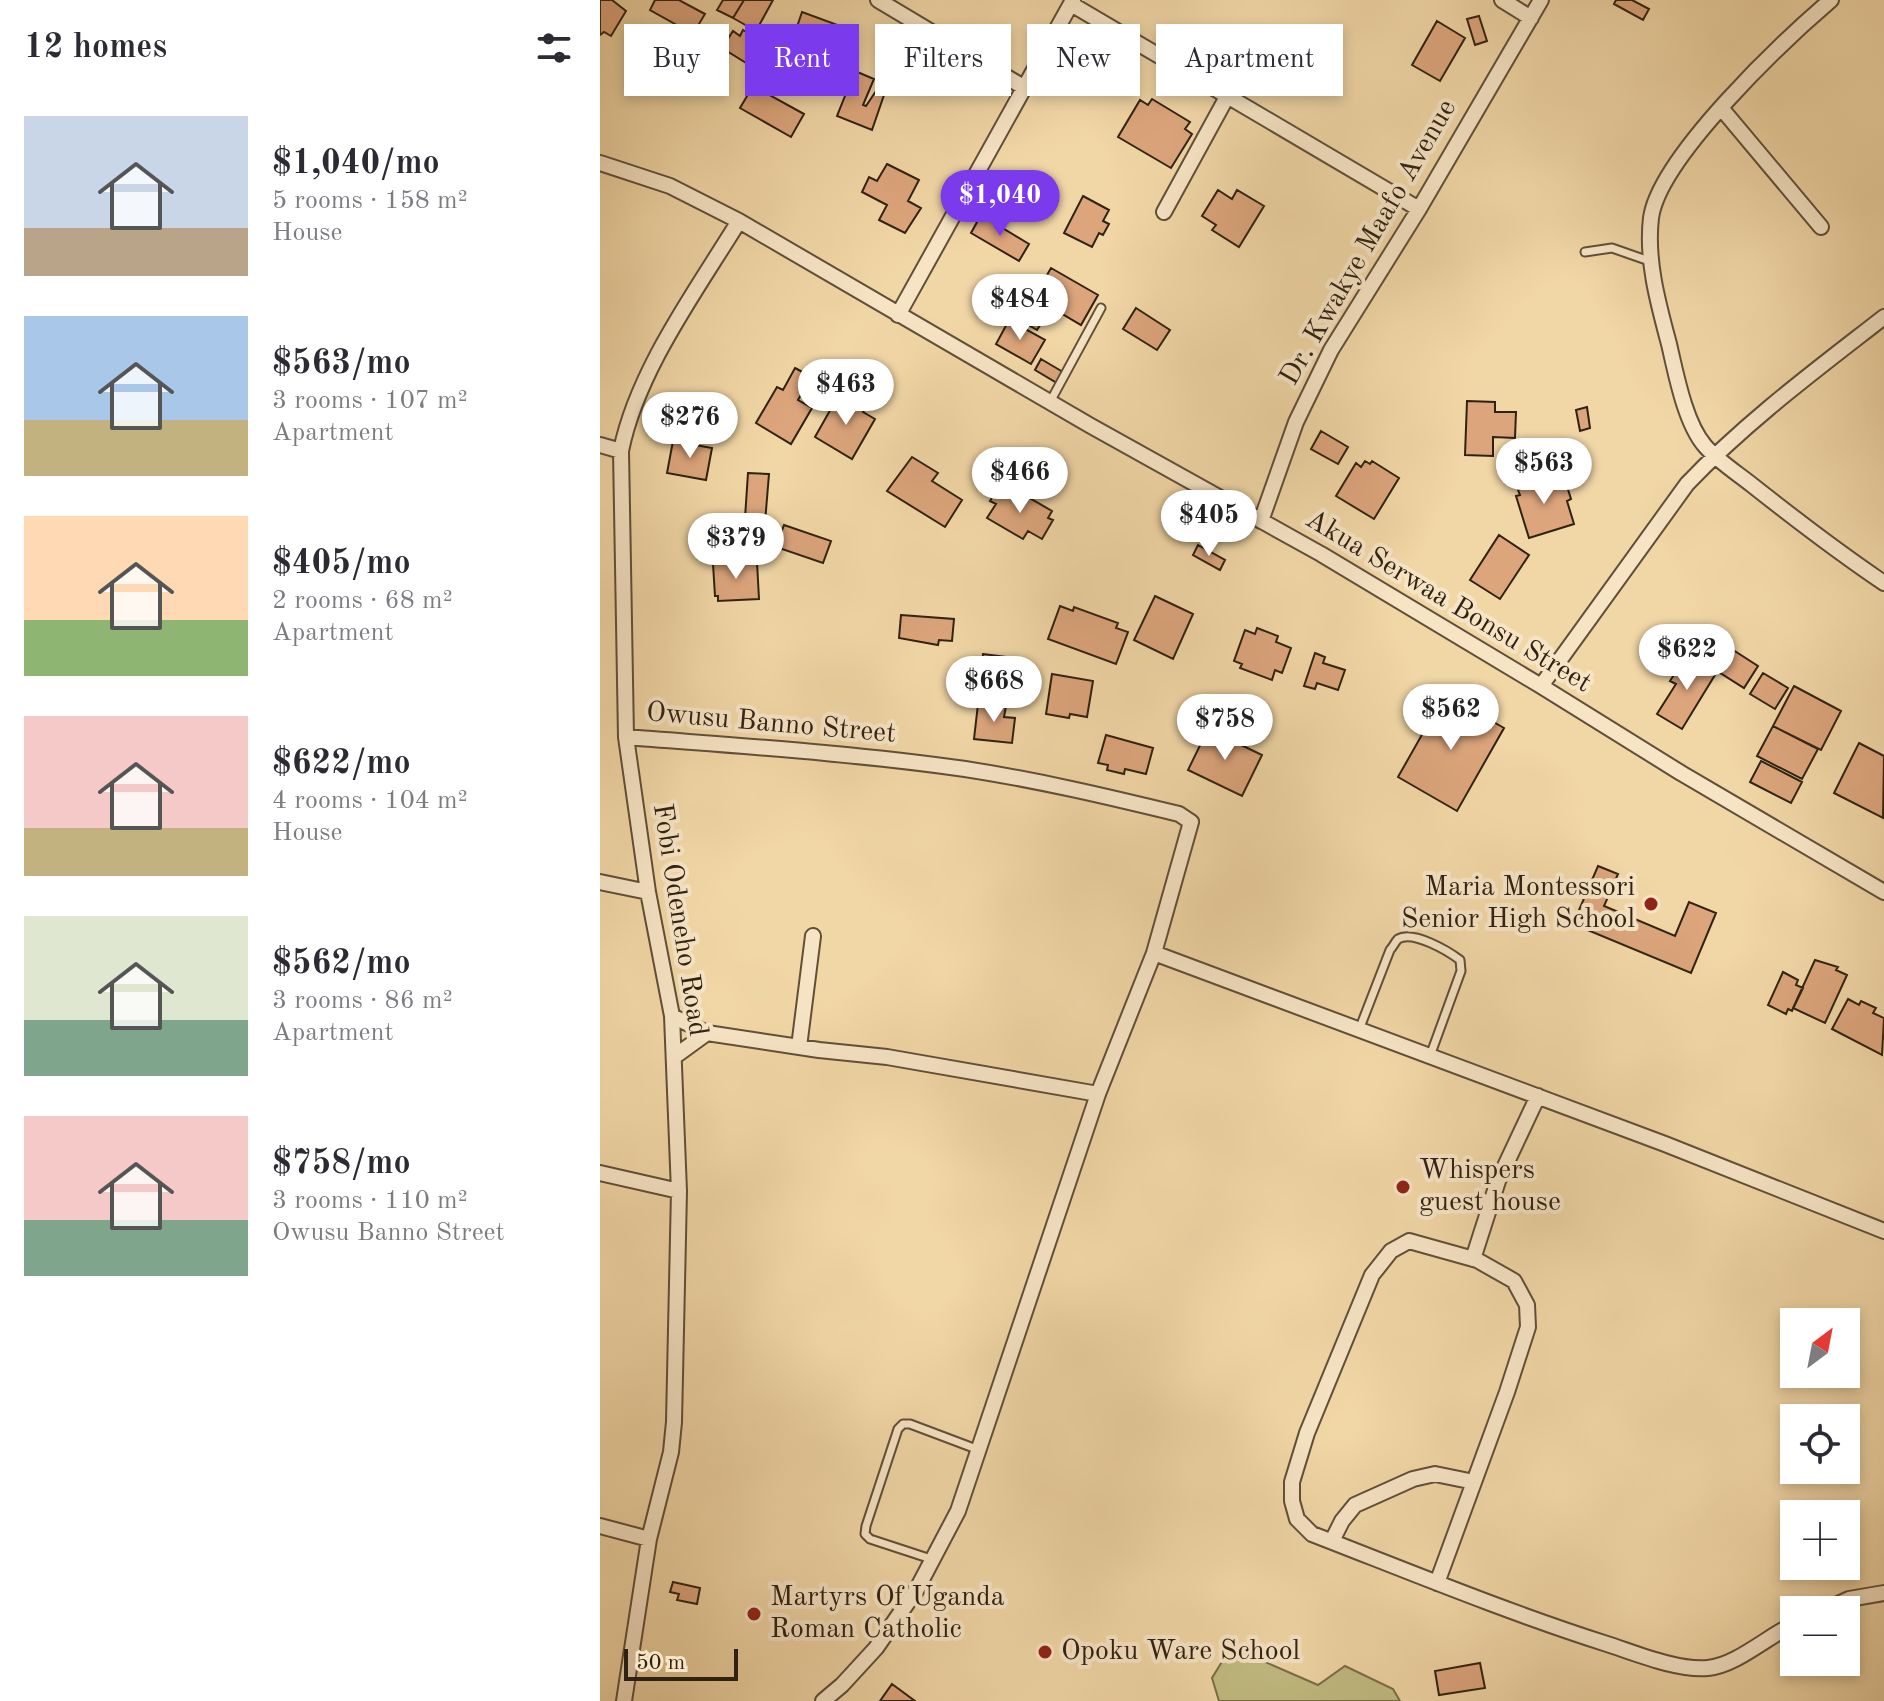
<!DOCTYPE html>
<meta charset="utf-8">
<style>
:root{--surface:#fff;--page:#f2f2f3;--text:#2b2b33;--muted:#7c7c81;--accent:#7c3aed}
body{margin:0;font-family:"Old Standard TT",serif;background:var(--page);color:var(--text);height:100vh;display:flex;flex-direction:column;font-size:30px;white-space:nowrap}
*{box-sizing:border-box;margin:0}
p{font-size:26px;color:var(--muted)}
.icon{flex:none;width:44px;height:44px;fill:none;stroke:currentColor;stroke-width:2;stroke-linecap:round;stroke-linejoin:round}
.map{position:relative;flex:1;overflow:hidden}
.sheet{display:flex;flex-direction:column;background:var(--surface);width:600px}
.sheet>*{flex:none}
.hud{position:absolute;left:24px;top:24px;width:760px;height:72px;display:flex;gap:16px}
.needle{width:52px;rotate:32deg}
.controls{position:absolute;left:1180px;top:1308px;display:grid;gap:16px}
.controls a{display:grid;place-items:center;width:80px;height:80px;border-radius:0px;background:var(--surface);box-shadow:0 4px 12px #0003;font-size:40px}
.scale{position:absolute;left:24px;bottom:20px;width:114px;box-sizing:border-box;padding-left:8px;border:4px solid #302213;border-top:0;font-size:22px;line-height:28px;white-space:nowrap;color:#302213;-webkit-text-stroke:6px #f6e4c5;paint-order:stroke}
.price{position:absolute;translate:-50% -68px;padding:0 18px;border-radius:28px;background:#fff;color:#222;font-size:26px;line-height:52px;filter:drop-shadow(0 2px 4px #0008)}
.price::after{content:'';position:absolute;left:50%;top:48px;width:24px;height:18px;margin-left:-12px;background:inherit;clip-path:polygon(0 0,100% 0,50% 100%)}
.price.current{background:var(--accent);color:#fff}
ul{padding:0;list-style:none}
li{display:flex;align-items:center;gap:24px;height:200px;padding:0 24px}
li span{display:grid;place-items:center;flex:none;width:224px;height:160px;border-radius:0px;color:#555}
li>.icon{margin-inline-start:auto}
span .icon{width:96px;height:96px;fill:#fffc;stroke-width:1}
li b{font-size:34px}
h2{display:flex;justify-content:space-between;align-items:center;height:96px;padding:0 24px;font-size:34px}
.chip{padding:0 28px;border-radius:0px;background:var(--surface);box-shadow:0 4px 12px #0003;font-size:28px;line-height:72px}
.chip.current{background:var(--accent);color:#fff}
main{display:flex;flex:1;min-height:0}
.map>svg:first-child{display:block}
</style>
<main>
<section class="sheet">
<h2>12 homes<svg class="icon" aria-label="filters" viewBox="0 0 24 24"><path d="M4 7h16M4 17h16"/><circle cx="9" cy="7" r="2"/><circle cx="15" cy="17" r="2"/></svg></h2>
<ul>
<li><span style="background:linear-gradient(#c9d6e8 70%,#b9a48a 0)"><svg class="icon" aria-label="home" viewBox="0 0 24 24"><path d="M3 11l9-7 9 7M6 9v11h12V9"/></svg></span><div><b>$1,040/mo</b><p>5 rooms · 158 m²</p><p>House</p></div></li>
<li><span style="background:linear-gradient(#a9c7e8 65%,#c2b280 0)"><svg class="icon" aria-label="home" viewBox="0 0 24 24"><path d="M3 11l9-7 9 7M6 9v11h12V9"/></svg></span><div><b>$563/mo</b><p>3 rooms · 107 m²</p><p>Apartment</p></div></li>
<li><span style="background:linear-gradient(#ffd9b3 65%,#8fb573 0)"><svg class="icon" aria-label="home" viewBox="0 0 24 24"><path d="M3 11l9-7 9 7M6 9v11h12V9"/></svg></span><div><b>$405/mo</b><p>2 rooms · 68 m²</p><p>Apartment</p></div></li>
<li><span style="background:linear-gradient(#f6c9c9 70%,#c2b280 0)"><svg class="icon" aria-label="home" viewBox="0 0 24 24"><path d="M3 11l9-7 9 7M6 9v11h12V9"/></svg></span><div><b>$622/mo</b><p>4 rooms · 104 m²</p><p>House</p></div></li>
<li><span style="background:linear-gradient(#dfe7d0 65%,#7fa58c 0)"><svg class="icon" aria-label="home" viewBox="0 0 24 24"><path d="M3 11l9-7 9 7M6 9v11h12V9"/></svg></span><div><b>$562/mo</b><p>3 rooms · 86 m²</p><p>Apartment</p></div></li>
<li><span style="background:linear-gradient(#f6c9c9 65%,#7fa58c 0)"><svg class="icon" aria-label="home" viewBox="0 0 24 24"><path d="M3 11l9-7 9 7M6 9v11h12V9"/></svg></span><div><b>$758/mo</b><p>3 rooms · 110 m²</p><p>Owusu Banno Street</p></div></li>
</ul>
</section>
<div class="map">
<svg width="1284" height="1701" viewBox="0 0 1284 1701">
<rect width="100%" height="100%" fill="#f1d6a6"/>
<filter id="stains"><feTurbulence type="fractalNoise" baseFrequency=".0025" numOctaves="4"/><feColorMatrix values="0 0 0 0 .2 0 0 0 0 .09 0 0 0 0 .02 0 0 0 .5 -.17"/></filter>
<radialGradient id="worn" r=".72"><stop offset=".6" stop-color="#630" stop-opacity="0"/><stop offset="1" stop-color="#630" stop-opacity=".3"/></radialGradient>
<path fill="#c1bc82" stroke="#786f4a" stroke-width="2" d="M631 1647 718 1685 745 1666 793 1689 800 1701H619L612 1678Z"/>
<path fill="#dca57c" stroke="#302213" stroke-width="2" d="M0 0H12L26 11 11 36 4 32 0 35Z
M55 0H79L105 14 93 34 50 10Z
M123 0H144L133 18 117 10Z
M144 0H173L156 31 133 18Z
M1016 0H1032L1049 9 1043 20 1014 4Z
M202 12 243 27 221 88 181 74Z
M879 16 887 41 875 45 867 19Z
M837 21 865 38 840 81 812 65Z
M61 30 110 60 96 83 47 54Z
M143 30 158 39 155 43 178 57 167 76 122 48 133 31 140 36Z
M255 71 274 79 263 105 266 106 276 91 284 95 272 130 237 116Z
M153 86 204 114 191 137 140 108Z
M552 99 590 122 585 129 592 134 571 168 518 137 540 100 548 105Z
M287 164 319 180 308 201 321 208 305 233 279 220 287 205 262 192 269 177 277 181Z
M618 190 632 199 637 190 664 206 639 247 612 230 616 225 602 216Z
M483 196 509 210 503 221 509 224 503 235 499 233 492 247 464 233Z
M381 215 429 244 419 261 371 233Z
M451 268 498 295 481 325 454 309 457 306 436 294Z
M420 305 444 319 437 330 413 316Z
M536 308 570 330 557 350 523 329Z
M409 320 445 340 431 364 396 344Z
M441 359 463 372 457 383 435 370Z
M195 368 212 377 198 400 212 408 191 444 156 423 177 387 183 390Z
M237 398 253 407 258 398 268 404 263 412 275 419 252 459 215 437Z
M867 401 895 402V412H916L915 438 893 437V456L865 455Z
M91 405 112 407V411L125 414 120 440 85 432Z
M987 407 990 428 980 431 976 410Z
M721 431 748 447 738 464 711 449Z
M73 441 112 448 106 480 67 473Z
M312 457 338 473 332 481 362 500 345 527 287 491Z
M765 461 770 464 772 461 799 478 774 519 736 496 756 463 761 467Z
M148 473 169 474 164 535 144 533Z
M951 474 955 486 966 483 971 499 967 501 974 524 929 538 916 496 920 495 918 490 923 488 921 483Z
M398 487 423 502 426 496 452 511 448 518 453 520 442 539 428 531 423 539 387 518 396 504 390 501Z
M184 525 231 541 223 563 176 547Z
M899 535 929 555 900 599 870 580Z
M598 545 625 560 620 570 593 555Z
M157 562 159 599 118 601V596H115L113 564Z
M555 596 593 614 573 659 534 640Z
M460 606 473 611 474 607 518 623 516 628 528 632 516 664 448 639Z
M301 615 354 619 352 641 339 640 338 645 299 638Z
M657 628 678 636 676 642 691 648 682 673 675 670 672 680 640 668 642 664 634 661 645 630 655 634Z
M1099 628 1158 666 1144 688 1084 650Z
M715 653 725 657 723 663 745 670 738 690 717 683 715 689 704 686Z
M383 654 407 657 406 669H411L409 696 379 693Z
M1094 655 1118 670 1082 729 1057 714 1076 684 1070 681 1077 670 1082 674Z
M1163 673 1188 688 1175 709 1150 694Z
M452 674 493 681 487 717 470 714 469 718 446 714Z
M1194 686 1241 711 1221 750 1173 726Z
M845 694 904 728 857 811 798 777Z
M378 704 406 706 404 717 415 718 412 743 374 739Z
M1173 726 1218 749 1202 779 1157 756Z
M608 729 662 755 642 796 588 770Z
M506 735 553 748 546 774 525 769 524 774 507 770 508 765 498 763Z
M1259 743 1284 756 1283 818 1234 793Z
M1161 761 1202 782 1191 803 1150 782Z
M998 866 1018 874 1004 906 1075 936 1089 902 1116 913 1091 973 973 924Z
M1215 960 1238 967 1236 970 1247 975 1225 1023 1193 1008Z
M1183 972 1198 980 1196 985 1203 988 1192 1011 1188 1009 1186 1014 1168 1005Z
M1248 999 1259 1005 1261 1001 1276 1008 1273 1013 1284 1018 1282 1055 1232 1029Z
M73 1582 100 1588 97 1604 77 1600 79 1594 70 1592Z
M880 1663 885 1688 839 1695 835 1671Z
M292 1684 315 1701H280Z"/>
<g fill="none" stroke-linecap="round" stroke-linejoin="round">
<g stroke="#604f38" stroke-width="11">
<path id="service" d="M985 252 1012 248 1052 262
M450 402 501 308
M759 1030 790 950C793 947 795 942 798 939 813 930 848 951 860 960L861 971 830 1056
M331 1559 270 1539 265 1534 266 1526 298 1429 303 1424H310L379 1450"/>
</g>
<g stroke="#604f38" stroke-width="18">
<path id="minor" d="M278 0 425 88
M902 0 931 18
M1231 0C1183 41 1059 158 1051 218 1046 260 1058 303 1069 344 1076 374 1085 423 1105 446 1118 461 1137 473 1152 485 1195 519 1238 552 1284 583
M471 4 819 209
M1122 109 1221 227
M0 163 70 186 139 221 491 426 721 554 941 686 1081 773 1284 892
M564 212 628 95
M298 315 473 0
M0 445 21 451
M661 521 696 422 731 350 819 209 941 0
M941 686 1087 484C1147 421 1216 370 1284 317
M26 737C139 746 253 753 365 769 437 780 509 797 579 814L591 822 554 953 498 1094 358 1511 317 1589 276 1648 242 1685 223 1701
M0 882 48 892
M554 953 1065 1144 1284 1231
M72 1016 107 1033 219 1050 287 1057 498 1094
M199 1047 213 936
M74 1057 107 1033
M0 1173 79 1191
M873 1259 898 1181 938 1096
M0 1526 49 1539
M732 1541 742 1521 755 1505 813 1479 835 1474 874 1482
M837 1583 907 1392 928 1327 927 1305 914 1281 877 1260 809 1241 791 1251 772 1275 707 1433 692 1482V1501L697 1519 712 1534C810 1572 907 1612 1007 1644 1035 1653 1078 1671 1108 1668 1137 1665 1168 1636 1194 1624
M1225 1610 1249 1599 1284 1593
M24 1701 49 1539 71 1452 74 1422 79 1191 72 1016 48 892 26 737 21 451C37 371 96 291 139 221"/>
</g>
<use href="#service" stroke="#f6e4c5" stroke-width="7"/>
<use href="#minor" stroke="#f6e4c5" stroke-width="14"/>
</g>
<g fill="#8f2418" stroke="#f6e4c5" stroke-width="3">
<circle cx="1051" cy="904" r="8"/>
<circle cx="803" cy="1187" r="8"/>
<circle cx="154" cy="1614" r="8"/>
<circle cx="445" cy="1652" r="8"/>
</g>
<g text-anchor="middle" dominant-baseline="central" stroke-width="8" stroke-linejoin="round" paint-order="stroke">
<g font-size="28" fill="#302213" stroke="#f6e4c5">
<text transform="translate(769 243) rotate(-60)">Dr. Kwakye Maafo Avenue</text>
<text transform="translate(848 602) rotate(31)">Akua Serwaa Bonsu Street</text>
<text transform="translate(171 724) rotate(5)">Owusu Banno Street</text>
<text transform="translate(79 920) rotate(81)">Fobi Odeneho Road</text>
</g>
<g font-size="28" fill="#302213" stroke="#f6e4c5" text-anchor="start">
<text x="1035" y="888" text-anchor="end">Maria Montessori<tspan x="1035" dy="32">Senior High School</tspan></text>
<text x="819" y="1171">Whispers<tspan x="819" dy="32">guest house</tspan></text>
<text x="170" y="1598">Martyrs Of Uganda<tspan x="170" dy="32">Roman Catholic</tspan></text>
<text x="461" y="1652">Opoku Ware School</text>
</g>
</g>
<rect width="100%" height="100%" filter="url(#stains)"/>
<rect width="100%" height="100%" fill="url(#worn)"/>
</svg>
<div class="controls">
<a><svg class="needle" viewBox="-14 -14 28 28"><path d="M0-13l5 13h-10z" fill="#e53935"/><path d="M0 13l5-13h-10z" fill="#7c7c81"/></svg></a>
<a><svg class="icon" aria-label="locate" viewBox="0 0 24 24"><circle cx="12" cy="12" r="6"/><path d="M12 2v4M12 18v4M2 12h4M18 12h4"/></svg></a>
<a>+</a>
<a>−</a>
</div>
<div class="scale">50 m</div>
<b class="price current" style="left:400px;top:238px">$1,040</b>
<b class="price" style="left:420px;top:342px">$484</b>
<b class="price" style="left:246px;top:427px">$463</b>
<b class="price" style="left:90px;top:460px">$276</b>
<b class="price" style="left:944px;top:506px">$563</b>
<b class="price" style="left:420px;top:515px">$466</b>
<b class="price" style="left:609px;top:558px">$405</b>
<b class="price" style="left:136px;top:581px">$379</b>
<b class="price" style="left:1087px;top:692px">$622</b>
<b class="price" style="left:394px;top:724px">$668</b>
<b class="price" style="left:851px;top:752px">$562</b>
<b class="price" style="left:625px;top:762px">$758</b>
<div class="hud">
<a class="chip">Buy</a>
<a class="chip current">Rent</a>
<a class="chip">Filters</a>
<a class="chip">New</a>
<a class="chip">Apartment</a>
</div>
</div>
</main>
